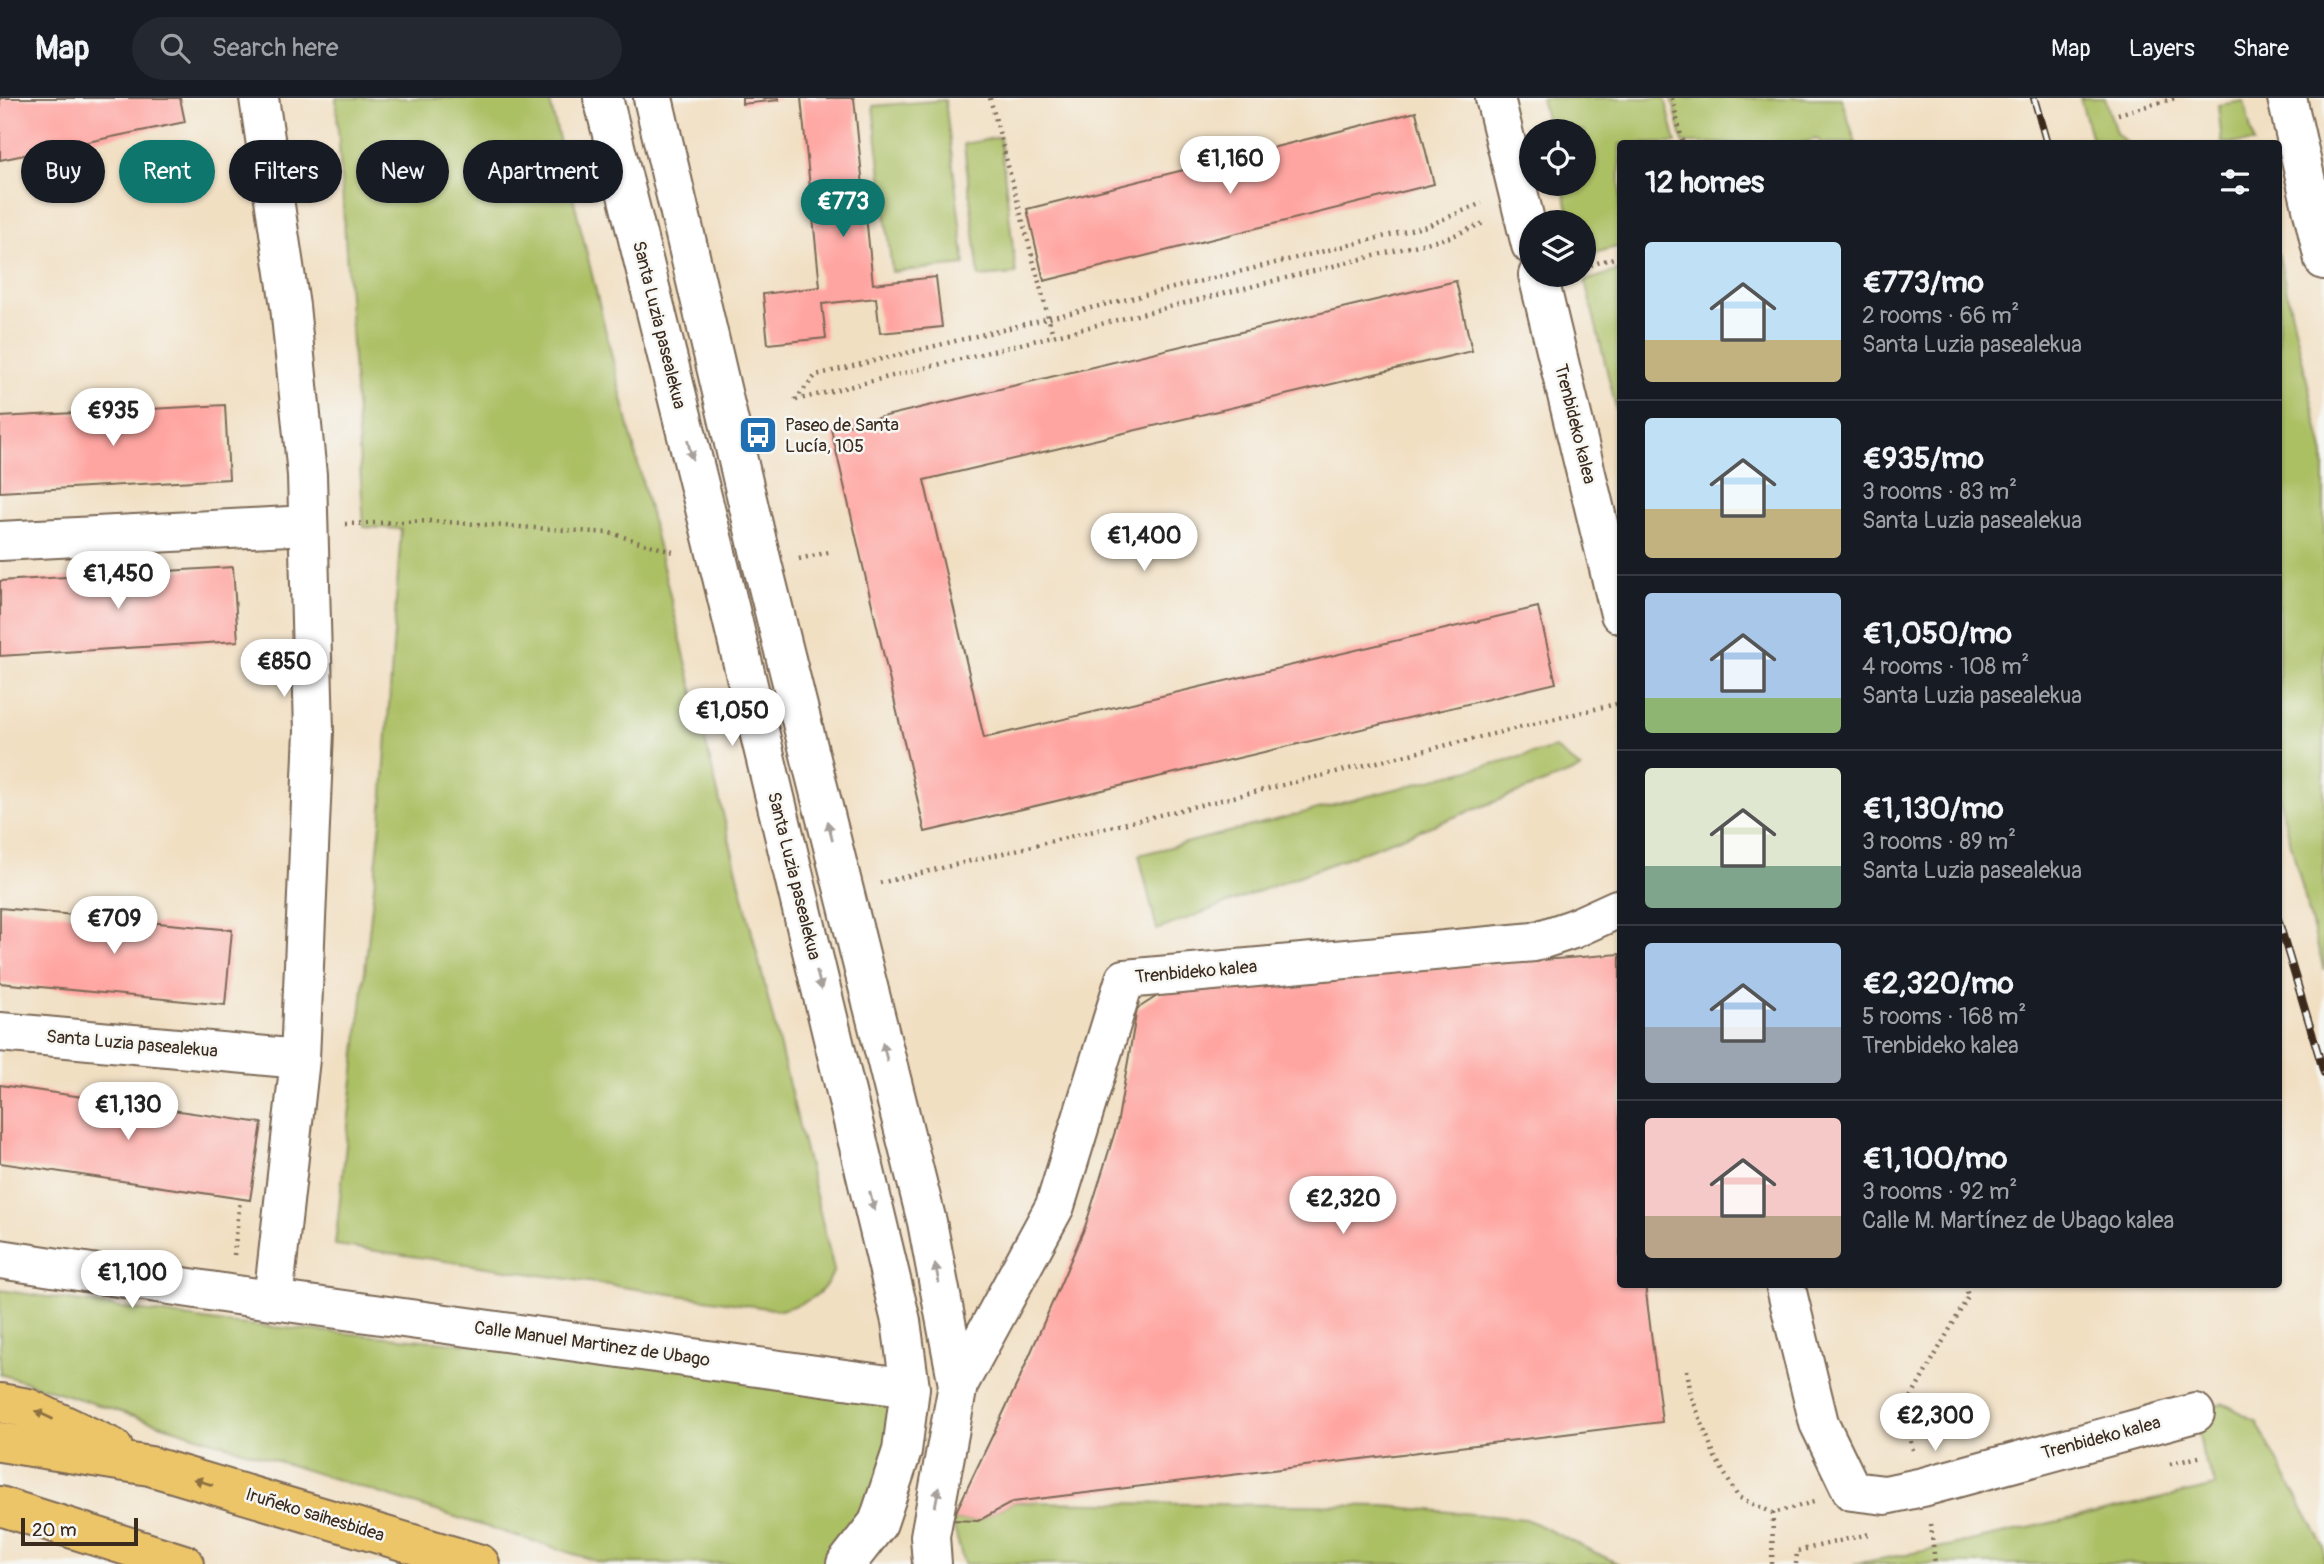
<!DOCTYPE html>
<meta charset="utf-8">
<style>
:root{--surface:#171b24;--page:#242831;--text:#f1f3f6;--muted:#9ea1a6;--line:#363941;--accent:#0f766e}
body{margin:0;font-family:Pangolin,sans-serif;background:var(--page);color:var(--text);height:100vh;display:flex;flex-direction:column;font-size:26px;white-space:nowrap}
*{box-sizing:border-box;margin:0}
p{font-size:23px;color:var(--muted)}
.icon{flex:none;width:38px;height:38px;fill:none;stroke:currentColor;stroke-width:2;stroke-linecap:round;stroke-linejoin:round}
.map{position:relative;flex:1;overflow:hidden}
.sheet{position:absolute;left:1617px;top:42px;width:665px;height:1148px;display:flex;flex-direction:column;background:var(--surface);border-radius:7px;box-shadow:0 2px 5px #0004}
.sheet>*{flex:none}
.hud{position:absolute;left:21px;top:42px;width:665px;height:63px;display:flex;gap:14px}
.fabs{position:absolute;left:1519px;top:21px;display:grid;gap:14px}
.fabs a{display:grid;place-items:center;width:77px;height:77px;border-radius:50%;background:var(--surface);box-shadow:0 2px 5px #0004;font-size:35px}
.scale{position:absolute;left:21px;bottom:18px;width:117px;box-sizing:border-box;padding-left:7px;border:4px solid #3b2a1e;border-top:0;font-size:19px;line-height:24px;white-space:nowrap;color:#3b2a1e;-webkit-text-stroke:5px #f6f6f2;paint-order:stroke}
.price{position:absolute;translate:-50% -60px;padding:0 16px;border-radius:24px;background:#fff;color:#222;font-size:23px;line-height:46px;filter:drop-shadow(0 2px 4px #0008)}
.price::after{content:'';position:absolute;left:50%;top:42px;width:21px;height:16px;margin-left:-10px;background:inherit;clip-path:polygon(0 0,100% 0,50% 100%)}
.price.on{background:var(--accent);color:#fff}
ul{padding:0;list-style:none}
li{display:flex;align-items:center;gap:21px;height:175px;padding:0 28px}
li+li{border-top:2px solid var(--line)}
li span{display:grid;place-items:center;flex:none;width:196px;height:140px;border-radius:7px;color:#555}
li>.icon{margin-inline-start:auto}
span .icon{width:84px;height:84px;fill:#fffc;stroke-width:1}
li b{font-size:30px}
h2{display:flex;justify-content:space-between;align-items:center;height:84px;padding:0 28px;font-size:30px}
.chip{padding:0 24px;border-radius:32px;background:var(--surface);box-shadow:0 2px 5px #0004;font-size:24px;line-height:63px}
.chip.on{background:var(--accent);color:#fff}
header{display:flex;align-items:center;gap:42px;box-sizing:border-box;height:98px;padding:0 35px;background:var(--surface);border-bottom:2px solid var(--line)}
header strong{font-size:33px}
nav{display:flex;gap:38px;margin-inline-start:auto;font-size:24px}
.search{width:490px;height:63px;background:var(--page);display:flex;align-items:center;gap:18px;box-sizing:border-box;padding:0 24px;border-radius:38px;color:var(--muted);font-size:26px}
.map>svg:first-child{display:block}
</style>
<header>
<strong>Map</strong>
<div class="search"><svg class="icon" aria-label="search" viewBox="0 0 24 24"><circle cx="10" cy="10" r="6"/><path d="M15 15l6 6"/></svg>Search here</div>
<nav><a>Map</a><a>Layers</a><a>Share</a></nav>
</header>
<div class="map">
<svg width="2324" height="1466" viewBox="0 0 2324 1466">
<rect width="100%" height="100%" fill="#f6f6f2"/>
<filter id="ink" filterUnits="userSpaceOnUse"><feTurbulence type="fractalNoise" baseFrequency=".0143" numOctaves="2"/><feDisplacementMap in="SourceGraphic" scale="14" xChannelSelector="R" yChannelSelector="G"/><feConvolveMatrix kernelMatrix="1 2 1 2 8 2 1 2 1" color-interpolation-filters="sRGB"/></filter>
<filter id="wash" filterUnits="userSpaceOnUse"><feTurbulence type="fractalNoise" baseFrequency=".00686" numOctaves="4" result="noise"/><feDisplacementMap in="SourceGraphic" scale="28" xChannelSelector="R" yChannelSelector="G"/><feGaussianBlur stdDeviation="1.57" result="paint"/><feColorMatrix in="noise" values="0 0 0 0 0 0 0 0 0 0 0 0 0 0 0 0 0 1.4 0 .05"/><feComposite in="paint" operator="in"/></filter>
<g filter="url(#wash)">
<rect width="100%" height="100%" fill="#f1dfc2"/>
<path fill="#abbf64" stroke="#737441" stroke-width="2" d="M336 0H549L834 1172C823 1199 807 1205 780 1212L335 1147 381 724 401 431 364 429Z
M1541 0H1665L1676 45 1620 46V148L1584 158V124H1571L1562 86H1584V33H1549Z
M1672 0H1841L1856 45H1822L1817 41 1797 46 1683 45Z
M2080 0H2105L2116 35 2127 45H2093Z
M945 2 965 167 892 174 873 8Z
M2244 3 2254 45H2222L2218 7Z
M1000 39 1016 176 979 179 964 46Z
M2278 155 2324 357V873L2279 700Z
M1620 172V326L1585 183Z
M1555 650 1581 671 1157 832 1139 757Z
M0 1192 225 1225 795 1274 910 1290 846 1466 602 1465 0 1276Z
M2223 1305 2256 1323 2324 1449V1466H1853L1934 1451 2216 1388 2203 1358 2195 1315Z
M1013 1404 1385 1408 1526 1421 1619 1466H964L952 1422 978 1423Z"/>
<g id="blocks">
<path fill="#ffa5a1" d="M0 0H180L185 24 0 62Z
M742 0H779V2L742 6Z
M801 0H854L873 186 936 179 942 229 880 235 876 200 822 206 826 240 768 246 763 196 820 189Z
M1416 14 1434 86 1044 183 1027 111Z
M1456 183 1472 253 924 382 984 640 1538 509 1556 585 925 734 831 331Z
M225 307 229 381 0 394V319Z
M233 469 238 543 0 558V483Z
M0 810 232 832 225 907 0 885Z
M1620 856V1186H1645L1662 1324 1013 1404 978 1423 952 1422 1018 1284 1085 1129 1117 1027 1137 911 1168 891Z
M0 987 262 1025 250 1102 0 1065Z"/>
</g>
</g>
<g filter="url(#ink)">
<use href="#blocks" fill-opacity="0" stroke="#7b6957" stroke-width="2"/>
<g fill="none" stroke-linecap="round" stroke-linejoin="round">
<g stroke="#7b6957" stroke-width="42">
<path id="minor" d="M259 0 290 208 307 377 314 633 300 961 273 1202
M603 0 722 479 901 1223 910 1290 902 1353 878 1425 846 1466
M653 0 763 469 927 1124 958 1287 930 1438 932 1466
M1495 0 1531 147
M2287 0 2324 162
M1538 177 1620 516
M0 443 308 427
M0 934 300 961
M0 1161 229 1196 910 1290
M1785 1186 1819 1325 1852 1393 1885 1397 1923 1389 2195 1315
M958 1287 1055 1108 1125 881 1534 844 1573 831 1617 811"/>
</g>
<g stroke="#7b6957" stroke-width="42">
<path id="highway" d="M0 1305 28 1310 113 1350
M0 1344 150 1368 480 1466
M0 1408 184 1466"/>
</g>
<path stroke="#7b6957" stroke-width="4.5" stroke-dasharray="2 5" stroke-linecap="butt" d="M990 0 1053 237
M1672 0 1683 46
M2118 16 2176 0
M1584 169 1620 158
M795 302 816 277 1427 128 1482 105
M796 302 1450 139 1486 124
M345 426 430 423 610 435 676 455
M799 461 829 454
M880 785 1620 605
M234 1157 240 1102
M1687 1272 1691 1297 1715 1359 1738 1399 1773 1415
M1913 1352 1903 1314 1968 1199 1965 1186
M2170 1366 2203 1358
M1931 1426 1935 1466
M1772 1466 1773 1415 1814 1404
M1796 1466 1797 1453 1869 1436"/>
<use href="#minor" stroke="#fff" stroke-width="38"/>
<use href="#highway" stroke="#edc569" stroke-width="38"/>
<g stroke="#3b2a1e" stroke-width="8">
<path id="rail" d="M2034 0 2047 46
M2278 821 2324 975"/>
</g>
<use href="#rail" stroke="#f6f6f2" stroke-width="5" stroke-dasharray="16" stroke-linecap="butt"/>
</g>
<defs><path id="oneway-solid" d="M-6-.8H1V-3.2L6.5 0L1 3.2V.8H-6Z" transform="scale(1.75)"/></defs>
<g fill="#a79f9a">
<use href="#oneway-solid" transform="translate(690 352) rotate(76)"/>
<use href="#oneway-solid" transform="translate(830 733) rotate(-104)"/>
<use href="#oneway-solid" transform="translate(819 882) rotate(76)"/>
<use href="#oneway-solid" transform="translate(885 954) rotate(-104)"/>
<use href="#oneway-solid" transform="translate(872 1103) rotate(76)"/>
<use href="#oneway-solid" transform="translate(937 1175) rotate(-101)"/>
<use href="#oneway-solid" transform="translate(937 1399) rotate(-79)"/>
</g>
<g fill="#8b7040">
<use href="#oneway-solid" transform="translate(44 1317) rotate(-155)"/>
<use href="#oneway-solid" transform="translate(203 1384) rotate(-163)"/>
</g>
</g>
<defs>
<g id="bus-square" transform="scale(2.0125)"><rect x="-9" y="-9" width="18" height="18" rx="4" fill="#1f6fb2" stroke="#f6f6f2"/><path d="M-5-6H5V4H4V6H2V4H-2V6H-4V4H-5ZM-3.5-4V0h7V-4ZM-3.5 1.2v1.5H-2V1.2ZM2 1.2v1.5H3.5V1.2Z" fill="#fff"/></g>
</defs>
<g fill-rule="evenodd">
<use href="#bus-square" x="758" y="337"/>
</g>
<g text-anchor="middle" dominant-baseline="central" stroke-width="5" stroke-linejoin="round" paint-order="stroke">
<g font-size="18" fill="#3b2a1e" stroke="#f6f6f2">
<text transform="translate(659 227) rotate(76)">Santa Luzia pasealekua</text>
<text transform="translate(1575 326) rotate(76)">Trenbideko kalea</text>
<text transform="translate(794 778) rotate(76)">Santa Luzia pasealekua</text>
<text transform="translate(1196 874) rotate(-5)">Trenbideko kalea</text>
<text transform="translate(132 946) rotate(5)">Santa Luzia pasealekua</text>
<text transform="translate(592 1246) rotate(8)">Calle Manuel Martinez de Ubago</text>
<text transform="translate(2101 1340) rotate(-15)">Trenbideko kalea</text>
<text transform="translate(315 1417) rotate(17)">Iruñeko saihesbidea</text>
</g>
<g font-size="18" fill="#3b2a1e" stroke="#f6f6f2" text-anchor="start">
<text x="785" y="327">Paseo de Santa<tspan x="785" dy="21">Lucía, 105</tspan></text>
</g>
</g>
</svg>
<div class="fabs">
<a><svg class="icon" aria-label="locate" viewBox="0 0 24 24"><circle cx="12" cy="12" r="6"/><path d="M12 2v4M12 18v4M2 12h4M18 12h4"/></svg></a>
<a><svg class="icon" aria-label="layers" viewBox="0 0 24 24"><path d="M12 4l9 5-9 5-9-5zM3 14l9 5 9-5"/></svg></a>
</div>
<div class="scale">20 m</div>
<b class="price" style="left:1230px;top:98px">€1,160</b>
<b class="price on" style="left:843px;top:141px">€773</b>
<b class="price" style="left:113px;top:350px">€935</b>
<b class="price" style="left:1144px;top:475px">€1,400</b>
<b class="price" style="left:118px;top:513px">€1,450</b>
<b class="price" style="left:284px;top:601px">€850</b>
<b class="price" style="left:732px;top:650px">€1,050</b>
<b class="price" style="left:114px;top:858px">€709</b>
<b class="price" style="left:128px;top:1044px">€1,130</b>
<b class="price" style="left:1343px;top:1138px">€2,320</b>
<b class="price" style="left:132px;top:1212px">€1,100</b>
<b class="price" style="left:1935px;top:1355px">€2,300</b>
<div class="hud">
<a class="chip">Buy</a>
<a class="chip on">Rent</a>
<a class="chip">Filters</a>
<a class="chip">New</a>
<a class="chip">Apartment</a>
</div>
<section class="sheet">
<h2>12 homes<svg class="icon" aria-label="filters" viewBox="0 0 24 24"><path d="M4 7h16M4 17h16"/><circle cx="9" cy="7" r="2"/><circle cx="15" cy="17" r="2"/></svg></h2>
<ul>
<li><span style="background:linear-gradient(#bfe0f5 70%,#c2b280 0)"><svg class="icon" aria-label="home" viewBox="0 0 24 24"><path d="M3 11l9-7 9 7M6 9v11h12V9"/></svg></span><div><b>€773/mo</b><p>2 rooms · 66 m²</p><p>Santa Luzia pasealekua</p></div></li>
<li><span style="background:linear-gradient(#bfe0f5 65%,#c2b280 0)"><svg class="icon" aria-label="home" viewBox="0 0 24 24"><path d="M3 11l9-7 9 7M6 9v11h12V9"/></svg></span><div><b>€935/mo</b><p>3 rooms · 83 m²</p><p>Santa Luzia pasealekua</p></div></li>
<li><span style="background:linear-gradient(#a9c7e8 75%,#8fb573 0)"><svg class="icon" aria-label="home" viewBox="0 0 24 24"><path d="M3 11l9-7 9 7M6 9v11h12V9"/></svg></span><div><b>€1,050/mo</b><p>4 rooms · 108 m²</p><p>Santa Luzia pasealekua</p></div></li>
<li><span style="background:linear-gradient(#dfe7d0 70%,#7fa58c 0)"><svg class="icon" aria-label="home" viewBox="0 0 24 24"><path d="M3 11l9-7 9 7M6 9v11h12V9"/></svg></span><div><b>€1,130/mo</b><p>3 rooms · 89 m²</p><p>Santa Luzia pasealekua</p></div></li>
<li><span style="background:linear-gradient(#a9c7e8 60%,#9aa5b1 0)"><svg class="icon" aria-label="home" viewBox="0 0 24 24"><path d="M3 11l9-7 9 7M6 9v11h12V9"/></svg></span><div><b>€2,320/mo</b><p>5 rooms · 168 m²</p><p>Trenbideko kalea</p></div></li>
<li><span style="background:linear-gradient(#f6c9c9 70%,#b9a48a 0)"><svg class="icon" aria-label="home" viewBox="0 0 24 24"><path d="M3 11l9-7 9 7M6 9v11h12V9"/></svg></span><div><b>€1,100/mo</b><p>3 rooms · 92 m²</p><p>Calle M. Martínez de Ubago kalea</p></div></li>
</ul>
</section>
</div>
